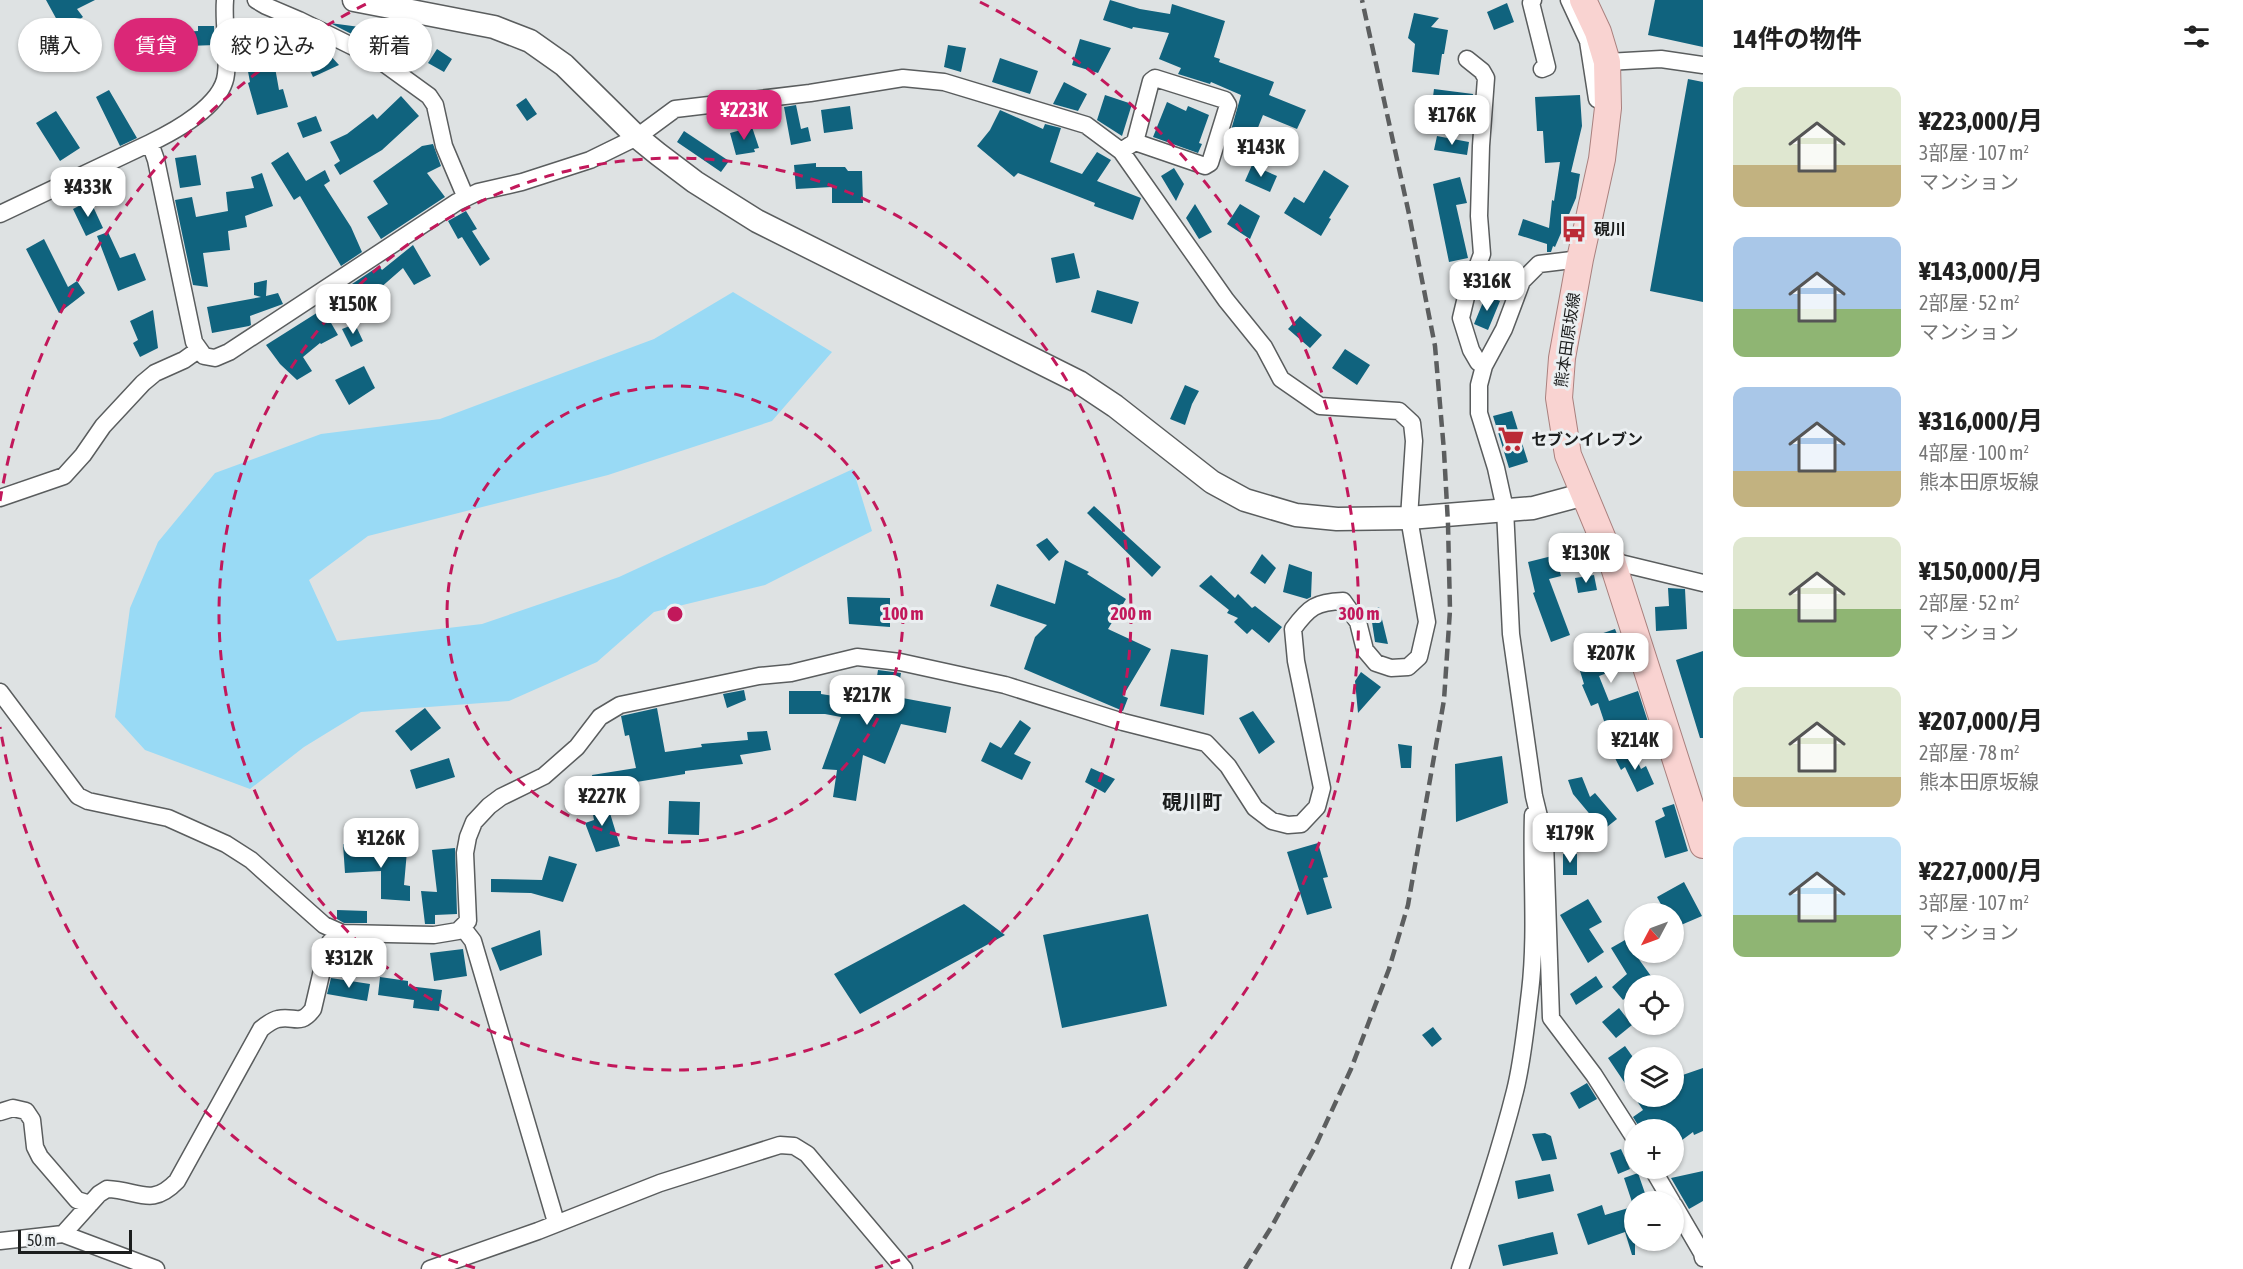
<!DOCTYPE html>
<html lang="ja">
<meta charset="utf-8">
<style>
:root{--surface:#fff;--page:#f6f6f6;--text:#222;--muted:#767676;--accent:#db2777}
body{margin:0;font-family:"Asap Condensed","Noto Sans JP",sans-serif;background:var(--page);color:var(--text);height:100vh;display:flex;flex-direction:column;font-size:22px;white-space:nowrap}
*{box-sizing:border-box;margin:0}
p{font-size:20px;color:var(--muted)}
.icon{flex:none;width:33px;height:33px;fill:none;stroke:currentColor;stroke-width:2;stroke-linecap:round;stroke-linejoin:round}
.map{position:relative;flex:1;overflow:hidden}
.panel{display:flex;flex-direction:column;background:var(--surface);width:540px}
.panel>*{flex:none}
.hud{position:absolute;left:18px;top:18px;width:570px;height:54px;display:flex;gap:12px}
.needle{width:39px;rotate:229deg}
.buttons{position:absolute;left:1624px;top:903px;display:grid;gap:12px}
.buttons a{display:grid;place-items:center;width:60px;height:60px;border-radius:50%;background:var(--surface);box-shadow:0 2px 4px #0004;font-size:30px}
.scale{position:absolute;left:18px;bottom:15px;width:114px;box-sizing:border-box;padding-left:6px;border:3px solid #1c1e1e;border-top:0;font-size:16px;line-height:21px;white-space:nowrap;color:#1c1e1e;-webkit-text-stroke:4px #ebeff1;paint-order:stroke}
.price{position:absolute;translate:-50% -51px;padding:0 14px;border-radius:12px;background:#fff;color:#222;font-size:20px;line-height:39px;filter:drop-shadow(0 2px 3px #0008)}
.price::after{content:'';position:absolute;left:50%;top:36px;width:18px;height:14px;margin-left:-9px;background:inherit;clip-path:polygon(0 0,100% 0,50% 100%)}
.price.selected{background:var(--accent);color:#fff}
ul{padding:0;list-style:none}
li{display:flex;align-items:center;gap:18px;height:150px;padding:0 30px}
li span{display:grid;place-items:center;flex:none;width:168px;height:120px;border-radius:12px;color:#555}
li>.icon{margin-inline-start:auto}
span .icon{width:72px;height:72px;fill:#fffc;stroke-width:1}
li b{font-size:26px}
h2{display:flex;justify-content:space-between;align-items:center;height:72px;padding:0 30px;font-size:26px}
.pill{padding:0 21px;border-radius:27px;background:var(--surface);box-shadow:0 2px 4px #0004;font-size:21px;line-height:54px}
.pill.selected{background:var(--accent);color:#fff}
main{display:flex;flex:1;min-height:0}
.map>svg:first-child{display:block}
</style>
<main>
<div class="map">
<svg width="1703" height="1269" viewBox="0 0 1703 1269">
<rect width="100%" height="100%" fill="#dee2e3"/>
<path fill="#99daf5" d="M733 292 832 352 772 421 608 475 368 536 309 580 337 641 482 624 619 577 853 469 872 531 765 585 654 612 597 662 509 701 361 712 304 747 250 789 145 750 115 717 130 608 158 542 215 473 321 434 440 419 654 339Z"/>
<path fill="#10637e" d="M46 0H95L77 9 83 17 63 31Z
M1110 0 1140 9 1170 14 1172 4 1225 21 1214 57 1220 59 1219 62 1274 82 1269 95 1306 110 1297 129 1263 115 1253 140 1247 138 1237 161 1224 155 1241 95 1211 82 1210 84 1178 74 1181 68 1159 59 1169 33 1133 27 1132 29 1103 20Z
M1655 0H1703V47L1648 35Z
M1507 3 1514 22 1494 30 1487 12Z
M1414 13 1439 18 1431 27 1448 30 1444 54H1442L1439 75 1412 72 1415 44 1408 38Z
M330 23 397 32 392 55 383 50Z
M198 26H214L215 45 188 46 189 55 148 57 147 34 198 31Z
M1080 39 1111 48 1098 73 1072 65Z
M319 43 339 65 313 77 301 51Z
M948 45 966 48 961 72 944 67Z
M437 49 452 59 444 72 428 63Z
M273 56 279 90 283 89 288 107 257 115 248 83 250 82 246 61Z
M1000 58 1038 71 1030 94 992 82Z
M1688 79 1703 82V302L1650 291Z
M1064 82 1087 94 1078 111 1053 104Z
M1434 89 1473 94 1470 119 1439 116 1440 107 1432 104Z
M109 90 137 138 120 146 96 97Z
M1105 95 1132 104 1122 136 1097 120Z
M1580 95 1582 126 1571 172 1580 174 1576 198 1555 247 1553 246 1551 252H1547V244L1518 235 1523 219 1549 228 1552 200 1554 201 1560 162 1545 163 1543 131H1537L1535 97Z
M401 96 419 116 382 150 340 175 334 165 340 161 330 142 347 134 373 114 377 119Z
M526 98 537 114 527 121 516 105Z
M1167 102 1186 111 1188 106 1209 115 1199 143 1202 144 1198 153 1153 137Z
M796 105 801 129 808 127 811 141 791 145 784 107Z
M850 106 853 129 824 133 821 110Z
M1000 110 1043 129 1045 124 1061 128 1050 162 1082 174 1097 152 1111 160 1097 181 1141 198 1133 220 1094 206 1095 203 1018 173 1014 177 977 146 990 130Z
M56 111 80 148 60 161 36 123Z
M316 116 322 131 303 138 297 123Z
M752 127 759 148 754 149 755 152 736 155 730 133Z
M684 131 729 161 721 172 677 142Z
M1437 136 1469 142 1467 155 1434 150Z
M433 144 441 166 427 173 445 197 381 239 367 217 388 204 373 181 422 146Z
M288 152 306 181 325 170 330 181 324 185 351 227 362 252 341 266 300 196 294 200 271 163Z
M196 155 201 185 180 188 175 158Z
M816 163V167H845L848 171H862L863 203H832V187L796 189 794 165Z
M1252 165 1277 176 1270 192 1245 181Z
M1174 168 1184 184 1176 201 1161 176Z
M1324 170 1349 186 1329 218 1331 219 1321 236 1284 213 1294 197 1304 203Z
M262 173 273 206 245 216 247 227 228 231 230 250 203 253 208 287 193 285 175 200 192 197 196 217 228 211 226 192 254 188 251 177Z
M1460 177 1467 203 1456 205 1468 258 1449 262 1433 184Z
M90 200 103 228 86 236 73 209Z
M1195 204 1212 232 1199 239 1186 218Z
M1240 204 1260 216 1250 239 1227 224Z
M466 211 477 229 472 231 490 259 480 266 462 237 458 239 448 221Z
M108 232 120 258 135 253 146 280 118 291 97 236Z
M44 239 68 287 77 281 85 293 59 313 26 249Z
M413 245 431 276 414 285 403 268 363 303 349 286 379 266 382 270Z
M1074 253 1080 278 1056 283 1051 258Z
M1499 275 1511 280 1506 294 1493 289Z
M267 280 266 296 278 293 283 304 250 316 251 325 249 326 212 333 207 307 261 297 254 295V283Z
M1097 290 1139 302 1132 324 1091 312Z
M1486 295 1500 301 1488 330 1474 324Z
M323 309 338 335 321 344 320 343 303 357 312 371 297 380 280 364 266 345Z
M153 310 158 348 140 357 133 343 138 340 130 321Z
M1300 316 1322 335 1310 348 1288 329Z
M355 324 363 341 351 347 342 329Z
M1345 349 1370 365 1357 385 1332 368Z
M364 366 375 388 349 405 335 380Z
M1185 385 1199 391 1192 404 1185 425 1170 419Z
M1512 411 1528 462 1509 468 1493 416Z
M1094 506 1161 567 1152 577 1087 513Z
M1047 538 1059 552 1049 561 1036 545Z
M1262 554 1276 568 1265 584 1250 573Z
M1556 555 1561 576 1549 579 1570 635 1551 642 1533 593 1535 592 1528 562Z
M1065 560 1089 572 1087 574 1126 599 1108 629 1151 649 1123 696 1128 698 1123 711 1024 669 1035 637 1047 625 990 606 997 584 1055 604Z
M1289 564 1312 572 1311 597 1307 599 1283 592Z
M1211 575 1235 598 1238 594 1252 608 1255 606 1282 627 1269 643 1252 629 1247 634 1234 622 1238 618 1227 613 1229 610 1199 586Z
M1594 575 1597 590 1578 593 1575 578Z
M1668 588 1685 589 1687 629 1656 631 1655 607 1669 606Z
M847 597 890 598V627L849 624Z
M1379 607 1388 644 1375 642 1370 609Z
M1615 629 1629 665 1599 676 1609 701 1638 691 1648 722 1609 736 1598 703 1591 706 1582 685 1584 684 1580 671 1591 668 1586 639Z
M1171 649 1208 655 1204 715 1160 706Z
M1703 651V738H1700L1676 660Z
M878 670 901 673 897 697 951 707 946 733 901 724 885 764 863 755 856 801 833 797 837 770 822 769 841 717 825 714H789V691H821V694L873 702Z
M1361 672 1381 687 1358 713 1355 681Z
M744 690 746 700 727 708 723 694Z
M425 708 441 728 411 751 395 731Z
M657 708 665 752 702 747 701 744 748 740 747 732 767 731 771 750 740 755 743 764 685 771V774L594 789 592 775 636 768 629 735 625 736 621 716Z
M1253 711 1275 742 1259 754 1239 718Z
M1020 720 1031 728 1014 754 1031 762 1022 780 981 761 990 742 1001 748Z
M1398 744 1412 746 1411 768H1401Z
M1632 750 1641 769 1646 766 1654 784 1637 792 1625 767 1621 770 1615 758Z
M1502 756 1508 803 1456 822 1455 764Z
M449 758 455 777 416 789 410 770Z
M1091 768 1115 779 1105 793 1085 782Z
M1582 777 1590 797 1595 793 1617 819 1603 830 1573 794 1568 780Z
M590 799 606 800 620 846 596 852 585 823 594 820Z
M669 801 700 802 699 835 668 834Z
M1674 804 1688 851 1665 858 1655 821 1665 816 1662 808Z
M1318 843 1328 877 1323 878 1332 908 1307 915 1287 852Z
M343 844 389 854V849L407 851 404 885 410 886V901L381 899V871L345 873Z
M455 848 457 914 435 915V924H425L421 891 437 892 432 850Z
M1563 854H1577V875H1563Z
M549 856 577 864 563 902 531 893 491 892V879L542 880Z
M1684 882 1702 916 1674 928V914H1666L1657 897Z
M1588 899 1602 922 1589 929 1604 952 1588 963 1560 915Z
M964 904 1005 935 860 1014 834 974Z
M337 910 367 911V923H344L337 919Z
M1148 914 1167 1006 1062 1028 1043 935Z
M540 930 542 955 500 971 491 948Z
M1625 940 1651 976 1640 986H1635V990L1623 1000 1612 987 1627 974 1611 948Z
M463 949 467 976 434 981 430 953Z
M1596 976 1603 987 1576 1005 1570 994Z
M380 977 408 981V986L442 990 439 1011 413 1008 414 1000 378 995Z
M331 978 370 984 367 1001 327 994Z
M1619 1008 1632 1025 1616 1038 1602 1022Z
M1433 1027 1442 1039 1432 1047 1422 1035Z
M1625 1046 1635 1060V1096H1674V1078L1703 1068V1131L1694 1135 1693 1132 1674 1146V1130H1641L1633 1117 1643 1110 1608 1058Z
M1587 1083 1597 1099 1579 1109 1570 1093Z
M1545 1133 1551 1136 1557 1159 1542 1161 1532 1134Z
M1621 1149 1630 1169 1618 1174 1610 1153Z
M1703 1171V1201L1689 1209 1671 1178Z
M1638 1173 1648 1202H1632L1624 1178Z
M1550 1174 1554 1191 1518 1199 1515 1181Z
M1602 1205 1605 1215 1635 1206V1255H1632L1625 1232 1588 1245 1577 1214Z
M1553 1232 1558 1254 1503 1266 1498 1245Z"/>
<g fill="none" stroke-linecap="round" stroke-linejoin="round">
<g stroke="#5a5d5e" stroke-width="19">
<path id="street" d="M256 0 266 6 299 20 378 59 429 96 435 105 444 146 466 198
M1533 0 1531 3 1547 67 1542 69
M1569 0 1588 41 1597 99
M1467 59 1482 71 1486 78 1481 146 1479 216 1482 254 1466 297 1461 318 1471 350 1478 362 1484 366
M1607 62 1661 59 1703 65
M1121 151 1135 142 1205 166 1210 163 1228 105 1225 100 1155 78 1151 81 1135 142
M0 214 150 143
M1580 259 1539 264 1522 281 1504 329 1484 366 1479 385V413L1496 468 1505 509 1511 634 1534 796 1545 841 1551 1018 1594 1075 1635 1139
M0 498 64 476 83 455 103 426 143 383 155 373 184 360 198 350
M1612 561 1703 583
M0 692 78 796 88 801 168 818 226 844 251 860 324 925 342 933 434 935 458 931 468 921 465 853 468 837 474 822 489 806 501 797 544 776 577 747 600 717 620 705 759 676 791 673 857 657 900 662 1005 685 1123 722 1206 743 1228 766 1255 808 1272 821 1288 825 1301 824 1317 807 1322 788 1296 661 1293 629C1309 607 1316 602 1343 601L1358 622 1365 650 1376 663 1391 668 1408 667 1419 657 1427 622 1409 518 1414 441 1412 423 1399 411 1320 406 1281 379 1264 347 1226 300 1121 151 1086 125 944 82 903 78 810 93 675 109 637 137 590 160 522 182 478 192 457 202 229 352 215 358 204 356 194 342 156 160 150 143C175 131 223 105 226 74 229 49 223 25 225 0
M463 928 473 941 556 1222
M0 1112 13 1108 26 1111 32 1120 35 1147 40 1157 77 1200 90 1204
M1652 1168 1672 1202
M1674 1205 1702 1253 1703 1258
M63 1234 99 1194 107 1189C139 1190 151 1208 177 1181L261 1029C266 1025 272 1020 278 1019 294 1015 300 1027 313 1009L327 949 330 942 342 933
M0 1241 63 1234 156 1269
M430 1269 538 1231 660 1183 780 1145 794 1146 807 1154 904 1269
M1460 1269C1480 1210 1500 1151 1515 1091 1523 1059 1526 1024 1530 992 1537 933 1531 874 1533 815"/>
</g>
<g stroke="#5a5d5e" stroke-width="25">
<path id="secondary" d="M354 0 494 27 530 41 564 65 637 137 658 154 695 182 757 221 1079 382 1115 406 1212 482 1245 500 1296 515 1337 519 1409 518 1533 508 1585 494"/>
</g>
<g stroke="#a9807e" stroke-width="28">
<path id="primary" d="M1583 0 1598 32 1607 62 1608 108 1602 159 1580 259 1562 358 1559 398 1568 455 1612 561 1703 845"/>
</g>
<use href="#street" stroke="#fff" stroke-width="16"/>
<use href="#secondary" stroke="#fff" stroke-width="22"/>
<use href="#primary" stroke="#f9d3d1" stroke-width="26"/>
<path stroke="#5c5e5f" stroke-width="4.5" stroke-dasharray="12 6" stroke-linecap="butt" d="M1245 1269 1272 1226 1315 1147 1351 1069 1389 969 1408 905 1444 700 1450 610 1448 524 1444 451 1435 346 1409 214 1362 0"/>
</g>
<g fill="none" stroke="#c2185b" stroke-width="3" stroke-dasharray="10 8">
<circle cx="675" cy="614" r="228"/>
<circle cx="675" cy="614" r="456"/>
<path d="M475 1268A684 684 0 0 1 0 727M0 501A684 684 0 0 1 370 2M980 2A684 684 0 0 1 875 1268"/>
</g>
<defs>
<g id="bus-bare" transform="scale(2.07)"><path d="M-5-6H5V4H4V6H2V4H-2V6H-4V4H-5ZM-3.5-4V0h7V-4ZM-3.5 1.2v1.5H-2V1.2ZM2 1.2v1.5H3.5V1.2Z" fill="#bb2b37" stroke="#ebeff1" stroke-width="2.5" paint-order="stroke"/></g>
<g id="supermarket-bare" transform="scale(2.07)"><path d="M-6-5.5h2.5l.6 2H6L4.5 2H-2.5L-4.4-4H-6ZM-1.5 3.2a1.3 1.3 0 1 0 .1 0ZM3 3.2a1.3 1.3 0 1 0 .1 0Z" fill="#bb2b37" stroke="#ebeff1" stroke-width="2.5" paint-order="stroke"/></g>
</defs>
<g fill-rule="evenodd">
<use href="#bus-bare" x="1574" y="229"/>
<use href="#supermarket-bare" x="1511" y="439"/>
</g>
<g text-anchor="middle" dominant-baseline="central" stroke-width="6" stroke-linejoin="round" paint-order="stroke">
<g font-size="16" font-weight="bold" fill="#1c1e1e" stroke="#ebeff1" text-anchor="start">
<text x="1594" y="229">硯川</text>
<text x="1531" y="439">セブンイレブン</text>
</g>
<g font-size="16" fill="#1c1e1e" stroke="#ebeff1">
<text transform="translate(1567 340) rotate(-82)">熊本田原坂線</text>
</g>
<g font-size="20" font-weight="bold" fill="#1c1e1e" stroke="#ebeff1">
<text x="1192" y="801">硯川町</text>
</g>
</g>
<circle cx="675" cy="614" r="9" fill="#c2185b" stroke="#ebeff1" stroke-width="3"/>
<g font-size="18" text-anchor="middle" font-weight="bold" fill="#c2185b" stroke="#ebeff1" stroke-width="6" stroke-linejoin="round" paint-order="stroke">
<text x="903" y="620">100 m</text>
<text x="1131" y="620">200 m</text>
<text x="1359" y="620">300 m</text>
</g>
</svg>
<div class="buttons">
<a><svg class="needle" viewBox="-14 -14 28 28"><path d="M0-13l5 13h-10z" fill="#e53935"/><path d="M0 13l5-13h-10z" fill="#767676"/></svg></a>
<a><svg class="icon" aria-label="locate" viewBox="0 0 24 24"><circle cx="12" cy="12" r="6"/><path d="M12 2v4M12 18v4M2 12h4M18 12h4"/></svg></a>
<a><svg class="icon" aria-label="layers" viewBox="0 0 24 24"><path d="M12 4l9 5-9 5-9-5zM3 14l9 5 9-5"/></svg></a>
<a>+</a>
<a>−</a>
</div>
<div class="scale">50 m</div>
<b class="price selected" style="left:744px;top:141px">¥223K</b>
<b class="price" style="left:1452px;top:146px">¥176K</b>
<b class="price" style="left:1261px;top:178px">¥143K</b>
<b class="price" style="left:88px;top:218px">¥433K</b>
<b class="price" style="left:1487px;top:312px">¥316K</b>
<b class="price" style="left:353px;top:335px">¥150K</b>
<b class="price" style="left:1586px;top:584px">¥130K</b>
<b class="price" style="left:1611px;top:684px">¥207K</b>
<b class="price" style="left:867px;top:726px">¥217K</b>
<b class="price" style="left:1635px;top:771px">¥214K</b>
<b class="price" style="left:602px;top:827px">¥227K</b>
<b class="price" style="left:1570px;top:864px">¥179K</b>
<b class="price" style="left:381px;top:869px">¥126K</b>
<b class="price" style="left:349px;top:989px">¥312K</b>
<div class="hud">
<a class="pill">購入</a>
<a class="pill selected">賃貸</a>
<a class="pill">絞り込み</a>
<a class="pill">新着</a>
</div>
</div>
<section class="panel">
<h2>14件の物件<svg class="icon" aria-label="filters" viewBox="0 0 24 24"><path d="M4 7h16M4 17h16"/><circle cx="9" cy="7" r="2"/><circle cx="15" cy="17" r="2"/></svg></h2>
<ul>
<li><span style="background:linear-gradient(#dfe7d0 65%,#c2b280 0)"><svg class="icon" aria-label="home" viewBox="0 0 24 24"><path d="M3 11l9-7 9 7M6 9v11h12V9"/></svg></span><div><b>¥223,000/月</b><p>3部屋 · 107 m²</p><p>マンション</p></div></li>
<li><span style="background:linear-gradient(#a9c7e8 60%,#8fb573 0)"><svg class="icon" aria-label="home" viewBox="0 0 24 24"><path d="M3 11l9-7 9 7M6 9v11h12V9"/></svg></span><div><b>¥143,000/月</b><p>2部屋 · 52 m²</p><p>マンション</p></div></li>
<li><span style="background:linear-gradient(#a9c7e8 70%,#c2b280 0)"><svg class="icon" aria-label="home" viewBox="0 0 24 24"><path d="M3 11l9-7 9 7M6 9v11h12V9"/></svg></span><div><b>¥316,000/月</b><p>4部屋 · 100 m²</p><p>熊本田原坂線</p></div></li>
<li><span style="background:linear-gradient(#dfe7d0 60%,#8fb573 0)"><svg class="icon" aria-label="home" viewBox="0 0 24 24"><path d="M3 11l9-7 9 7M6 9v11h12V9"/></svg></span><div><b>¥150,000/月</b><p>2部屋 · 52 m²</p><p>マンション</p></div></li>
<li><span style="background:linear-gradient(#dfe7d0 75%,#c2b280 0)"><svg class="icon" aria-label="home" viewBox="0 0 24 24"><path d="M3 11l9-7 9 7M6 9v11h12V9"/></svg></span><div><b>¥207,000/月</b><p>2部屋 · 78 m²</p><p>熊本田原坂線</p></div></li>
<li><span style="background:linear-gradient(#bfe0f5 65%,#8fb573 0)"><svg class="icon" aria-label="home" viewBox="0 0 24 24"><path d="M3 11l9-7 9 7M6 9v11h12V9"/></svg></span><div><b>¥227,000/月</b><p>3部屋 · 107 m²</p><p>マンション</p></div></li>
</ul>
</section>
</main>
